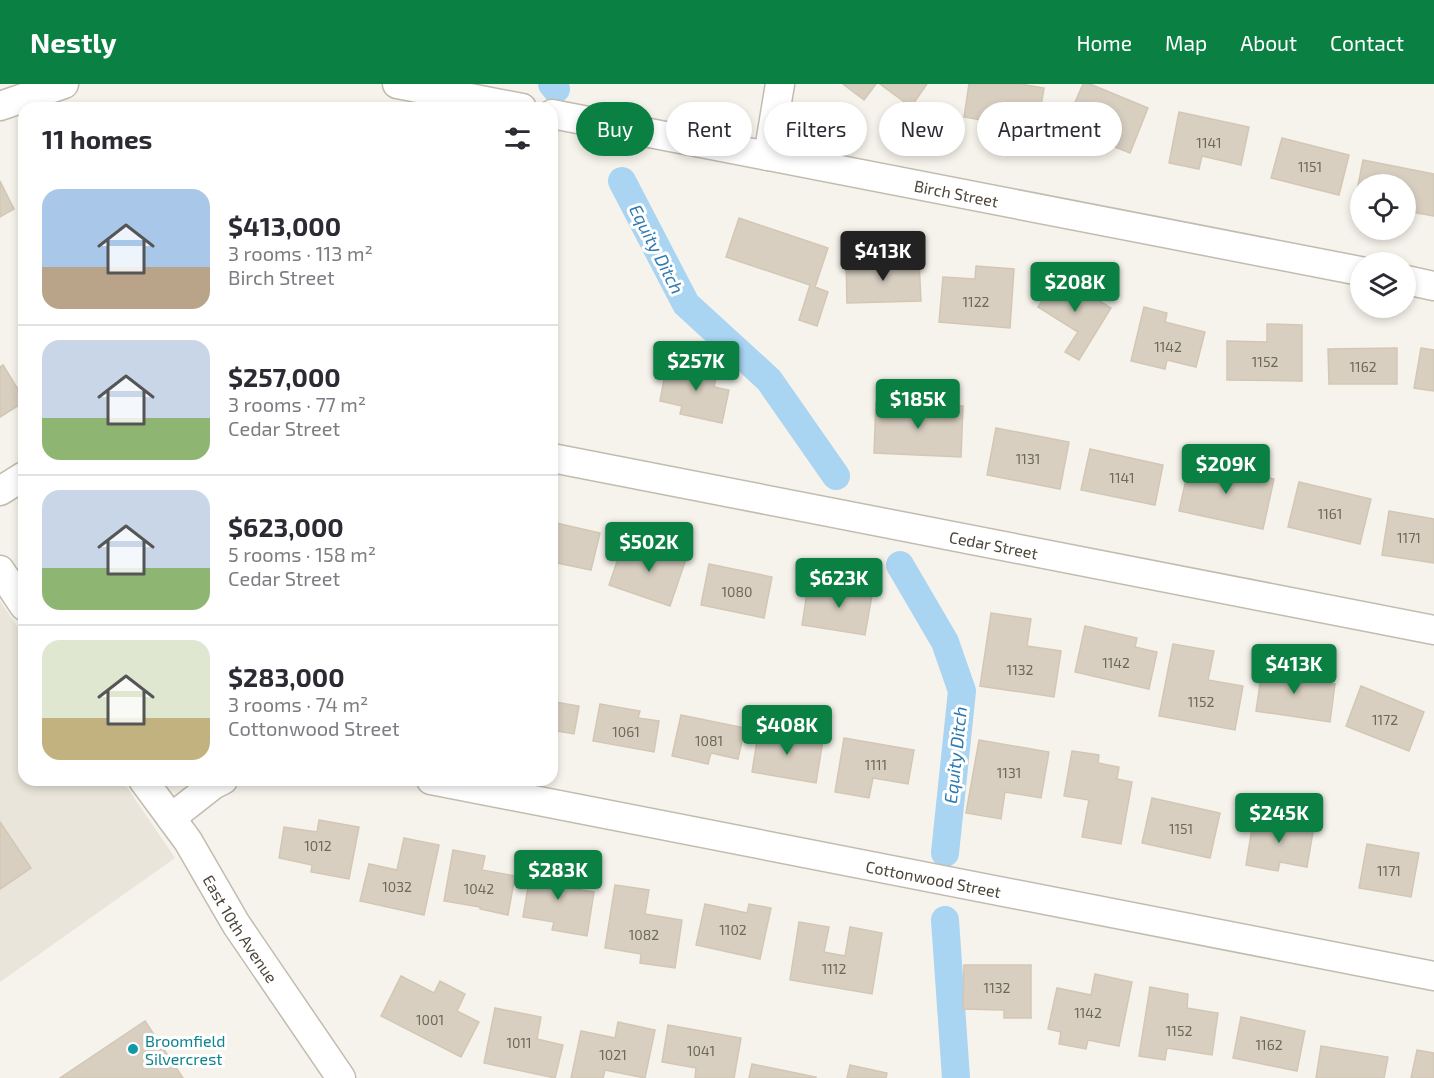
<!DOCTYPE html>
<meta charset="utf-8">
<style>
:root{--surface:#fff;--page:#f2f2f3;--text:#2b2b33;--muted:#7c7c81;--line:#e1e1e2;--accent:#0b8043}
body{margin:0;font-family:"Exo 2",sans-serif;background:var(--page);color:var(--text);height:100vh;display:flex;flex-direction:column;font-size:22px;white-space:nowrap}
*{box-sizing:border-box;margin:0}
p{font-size:20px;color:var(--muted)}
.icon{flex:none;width:33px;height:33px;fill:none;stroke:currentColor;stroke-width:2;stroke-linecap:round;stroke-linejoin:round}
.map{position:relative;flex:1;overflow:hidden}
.panel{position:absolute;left:18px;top:18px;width:540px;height:684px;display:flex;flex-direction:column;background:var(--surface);border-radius:18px;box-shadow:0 3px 9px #0003}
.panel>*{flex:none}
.banner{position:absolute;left:576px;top:18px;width:570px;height:54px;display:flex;gap:12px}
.controls{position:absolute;left:1350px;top:90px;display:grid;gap:12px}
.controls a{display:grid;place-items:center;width:66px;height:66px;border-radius:50%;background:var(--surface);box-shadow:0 3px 9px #0003;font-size:30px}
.price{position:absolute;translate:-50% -51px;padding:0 14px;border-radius:6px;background:var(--accent);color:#fff;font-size:20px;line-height:39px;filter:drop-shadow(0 2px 3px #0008)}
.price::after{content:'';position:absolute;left:50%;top:36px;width:18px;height:14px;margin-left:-9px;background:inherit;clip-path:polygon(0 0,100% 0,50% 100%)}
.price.active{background:#222;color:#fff}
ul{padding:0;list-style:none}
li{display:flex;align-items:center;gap:18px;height:150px;padding:0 24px}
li+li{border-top:2px solid var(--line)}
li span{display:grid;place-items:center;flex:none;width:168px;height:120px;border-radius:18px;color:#555}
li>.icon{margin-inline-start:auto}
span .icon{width:72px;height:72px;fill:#fffc;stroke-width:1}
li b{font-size:26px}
h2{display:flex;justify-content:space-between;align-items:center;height:72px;padding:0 24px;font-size:26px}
.tag{padding:0 21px;border-radius:27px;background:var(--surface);box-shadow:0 3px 9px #0003;font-size:21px;line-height:54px}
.tag.active{background:var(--accent);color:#fff}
header{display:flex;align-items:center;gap:36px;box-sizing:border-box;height:84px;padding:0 30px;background:var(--accent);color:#fff}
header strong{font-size:28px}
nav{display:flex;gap:33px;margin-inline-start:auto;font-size:21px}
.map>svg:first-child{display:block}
</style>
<header>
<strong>Nestly</strong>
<nav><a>Home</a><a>Map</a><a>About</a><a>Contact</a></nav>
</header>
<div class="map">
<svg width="1434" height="994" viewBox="0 0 1434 994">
<rect width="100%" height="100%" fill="#f6f3ec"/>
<path fill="#eae5da" d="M0 517 24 552V696H122L175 774 0 898Z"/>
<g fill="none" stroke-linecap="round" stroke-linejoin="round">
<path stroke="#a9d4f2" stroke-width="28" d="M552 0 556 5
M622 97 686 220 769 296 836 392
M900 481 945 558 962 607 945 769
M945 836 956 994"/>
</g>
<path fill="#d8cfc1" stroke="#d3c7b4" stroke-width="1.5" d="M843 0H876L864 16Z
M880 0H927L911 23Z
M969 0H1020L1044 4 1037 46 964 33Z
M1083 0H1090L1148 24 1130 69 1098 56 1103 46 1069 32Z
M1179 28 1249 43 1241 81 1202 72 1199 85 1169 79Z
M1282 54 1349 71 1339 111 1271 94Z
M1363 76 1434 90V132L1406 127V100H1360V118L1355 117Z
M0 97 14 125 0 133Z
M739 134 828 164 815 203 828 208 817 242 799 236 810 201 726 173Z
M919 177 921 217 847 219 846 179Z
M976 182 1014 185 1010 244 939 238 943 193 975 195Z
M1058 191 1111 224 1079 276 1065 268 1078 248 1038 223Z
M1144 223 1167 229 1165 238 1205 248 1196 283 1167 276 1165 285 1131 277Z
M1267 240 1302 241V297L1227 296V257L1267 258Z
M1397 264V300H1329L1328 265Z
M1421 264 1434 266V307L1414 304Z
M681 276 718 284 714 303 729 306 722 339 680 330 682 322 660 317 665 290 678 292Z
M3 281 24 315V318L0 333V283Z
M876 318 963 322 961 373 874 369Z
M996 344 1069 358 1060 405 987 391Z
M1090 365 1163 381 1155 421 1081 406Z
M1190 377 1274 395 1263 445 1179 427Z
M1299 398 1371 415 1360 460 1288 443Z
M1389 427 1434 435V479L1382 471Z
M552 438 600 449 591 486 557 479 554 493H552Z
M623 460 661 473 664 462 688 469 670 522 609 501Z
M709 480 772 493 764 534 701 521Z
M853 497 874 500 865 551 802 541 808 502 851 510Z
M991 529 1031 535 1027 562 1061 567 1054 613 980 602Z
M1085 542 1137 554 1135 563 1157 568 1149 605 1075 588Z
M1173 560 1214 567 1208 596 1243 602 1235 646 1159 632Z
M1263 579 1288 582 1286 593 1335 600 1330 638 1256 627Z
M1361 602 1424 628 1409 667 1346 642Z
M552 610 556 611 555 618 579 622 574 650 552 646Z
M600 620 640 627 638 634 659 637 654 668 593 657Z
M681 631 745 644 738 675 711 669 708 680 672 672Z
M759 644 823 656 816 699 752 688Z
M844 654 914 666 908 700 873 694 869 714 835 708Z
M979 656 1049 668 1041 714 1005 708 1001 735 966 729Z
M1072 667 1099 671 1098 679 1119 683 1117 695 1132 698 1121 760 1082 753 1089 716 1064 712Z
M1152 714 1220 729 1210 774 1142 759Z
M1254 732 1314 742 1307 783 1280 778 1278 787 1246 781Z
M319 736 359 743 349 795 311 788 312 781 279 774 284 743 317 748Z
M0 738 31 784 0 805Z
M404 754 439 761 424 831 360 817 369 780 397 786Z
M1367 760 1419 769 1411 813 1359 804Z
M453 766 485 772 482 786 515 792 508 831 480 825V823L444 817Z
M532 779 567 785 564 803 594 808 587 852 552 846 554 838 523 833Z
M615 801 649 806 645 830 682 836 675 884 640 879 641 870 605 864Z
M705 820 747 829 749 820 771 824 760 875 696 861Z
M799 838 829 843 824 868 845 872 850 843 882 849 872 910 790 896Z
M964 881H1031V934H1004V926L963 925Z
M1095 890 1132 898 1119 962 1088 956 1086 965 1059 960 1061 948 1048 945 1057 904 1091 911Z
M401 892 434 909 440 897 465 910 457 927 479 938 461 973 381 932Z
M1150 903 1188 910 1187 924 1218 929 1212 971 1167 964 1165 976 1139 972Z
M495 924 541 933 537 955 563 961 555 994 484 979Z
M1241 933 1305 947 1297 987 1233 974Z
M145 937 183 994H60Z
M618 938 655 946 645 994 605 986 603 994H571L581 947 615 954Z
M668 941 741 954 734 994H695L696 984 662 978Z
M1321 962 1388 973 1384 994H1316Z
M1417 966 1434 969V994H1411Z
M752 980 816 993V994H749Z
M850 981 887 989 886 994H847Z"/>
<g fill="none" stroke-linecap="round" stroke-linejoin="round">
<g stroke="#c2bbae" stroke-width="31">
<g id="minor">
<path d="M397 0 522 24"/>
<path d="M0 22 64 0"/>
<path id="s1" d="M552 30 1360 187"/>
<path d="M768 72 780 0"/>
<path d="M1406 196 1434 202"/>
<path id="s2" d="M552 374 1434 546"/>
<path d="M0 407 24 392"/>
<path d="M0 486 24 522"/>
<path id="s3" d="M143 696 188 757 236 840 341 994"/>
<path id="s4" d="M431 696 1434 892"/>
<path d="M171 734 213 701 223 696"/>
</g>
</g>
<use href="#minor" stroke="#fff" stroke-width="28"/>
</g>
<circle fill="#0f9aa8" stroke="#fff" stroke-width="2" cx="133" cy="965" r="6"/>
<g text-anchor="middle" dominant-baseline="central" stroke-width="6" stroke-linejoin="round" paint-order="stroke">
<g font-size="14" fill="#6e675b">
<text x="1209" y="58">1141</text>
<text x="1310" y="82">1151</text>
<text x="976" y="217">1122</text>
<text x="1168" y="262">1142</text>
<text x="1265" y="277">1152</text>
<text x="1363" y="282">1162</text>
<text x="1028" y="374">1131</text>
<text x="1122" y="393">1141</text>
<text x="1330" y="429">1161</text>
<text x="1409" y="453">1171</text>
<text x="737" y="507">1080</text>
<text x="1116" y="578">1142</text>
<text x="1020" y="585">1132</text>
<text x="1201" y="617">1152</text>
<text x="1385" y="635">1172</text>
<text x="626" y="647">1061</text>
<text x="709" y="656">1081</text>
<text x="876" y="680">1111</text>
<text x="1009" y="688">1131</text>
<text x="1181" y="744">1151</text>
<text x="318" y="761">1012</text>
<text x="1389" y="786">1171</text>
<text x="397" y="802">1032</text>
<text x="479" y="804">1042</text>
<text x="733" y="845">1102</text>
<text x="644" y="850">1082</text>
<text x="834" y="884">1112</text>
<text x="997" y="903">1132</text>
<text x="1088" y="928">1142</text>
<text x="430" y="935">1001</text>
<text x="1179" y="946">1152</text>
<text x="519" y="958">1011</text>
<text x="1269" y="960">1162</text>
<text x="701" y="966">1041</text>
<text x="613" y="970">1021</text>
</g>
<g font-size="16" fill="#4b4439" stroke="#fff">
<text stroke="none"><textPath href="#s1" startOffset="412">Birch Street</textPath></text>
<text stroke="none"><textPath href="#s2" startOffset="450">Cedar Street</textPath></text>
<text stroke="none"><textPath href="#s4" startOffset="512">Cottonwood Street</textPath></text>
<text stroke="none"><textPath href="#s3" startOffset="178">East 10th Avenue</textPath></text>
</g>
<g font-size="16" fill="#0d838f" stroke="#fff" text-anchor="start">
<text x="145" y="956">Broomfield<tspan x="145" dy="18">Silvercrest</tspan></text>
</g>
<g font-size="18" font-style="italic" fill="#2e7ab2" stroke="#fff">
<text transform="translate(657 165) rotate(63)">Equity Ditch</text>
<text transform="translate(955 671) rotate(-84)">Equity Ditch</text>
</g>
</g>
</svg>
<div class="controls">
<a><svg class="icon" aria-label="locate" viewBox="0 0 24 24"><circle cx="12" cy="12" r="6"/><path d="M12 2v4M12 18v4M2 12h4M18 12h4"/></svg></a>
<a><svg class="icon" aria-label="layers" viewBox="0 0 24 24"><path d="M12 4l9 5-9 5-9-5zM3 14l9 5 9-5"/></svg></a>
</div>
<b class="price active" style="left:883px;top:198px">$413K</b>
<b class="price" style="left:1075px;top:229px">$208K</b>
<b class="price" style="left:696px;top:308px">$257K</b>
<b class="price" style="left:918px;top:346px">$185K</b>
<b class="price" style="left:1226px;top:411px">$209K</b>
<b class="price" style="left:649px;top:489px">$502K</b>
<b class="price" style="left:839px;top:525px">$623K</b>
<b class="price" style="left:1294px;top:611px">$413K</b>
<b class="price" style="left:787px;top:672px">$408K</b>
<b class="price" style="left:1279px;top:760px">$245K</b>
<b class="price" style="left:558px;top:817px">$283K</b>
<div class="banner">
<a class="tag active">Buy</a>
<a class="tag">Rent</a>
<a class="tag">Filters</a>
<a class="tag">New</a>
<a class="tag">Apartment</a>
</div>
<section class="panel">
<h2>11 homes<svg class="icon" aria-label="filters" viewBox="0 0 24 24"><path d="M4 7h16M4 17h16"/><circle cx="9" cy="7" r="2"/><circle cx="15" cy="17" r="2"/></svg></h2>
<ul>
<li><span style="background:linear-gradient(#a9c7e8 65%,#b9a48a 0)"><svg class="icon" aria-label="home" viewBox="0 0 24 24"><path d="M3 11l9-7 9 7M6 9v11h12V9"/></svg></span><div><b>$413,000</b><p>3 rooms · 113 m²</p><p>Birch Street</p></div></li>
<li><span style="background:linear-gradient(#c9d6e8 65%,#8fb573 0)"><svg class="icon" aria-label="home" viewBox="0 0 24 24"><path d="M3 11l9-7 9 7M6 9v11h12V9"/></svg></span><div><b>$257,000</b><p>3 rooms · 77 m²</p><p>Cedar Street</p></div></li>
<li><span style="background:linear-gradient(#c9d6e8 65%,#8fb573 0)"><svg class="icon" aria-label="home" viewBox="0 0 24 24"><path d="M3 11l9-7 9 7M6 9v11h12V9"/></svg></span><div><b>$623,000</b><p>5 rooms · 158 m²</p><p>Cedar Street</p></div></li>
<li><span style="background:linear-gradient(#dfe7d0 65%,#c2b280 0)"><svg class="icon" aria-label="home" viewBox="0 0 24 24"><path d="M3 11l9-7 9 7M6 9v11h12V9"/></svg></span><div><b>$283,000</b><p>3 rooms · 74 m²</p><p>Cottonwood Street</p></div></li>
</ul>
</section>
</div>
